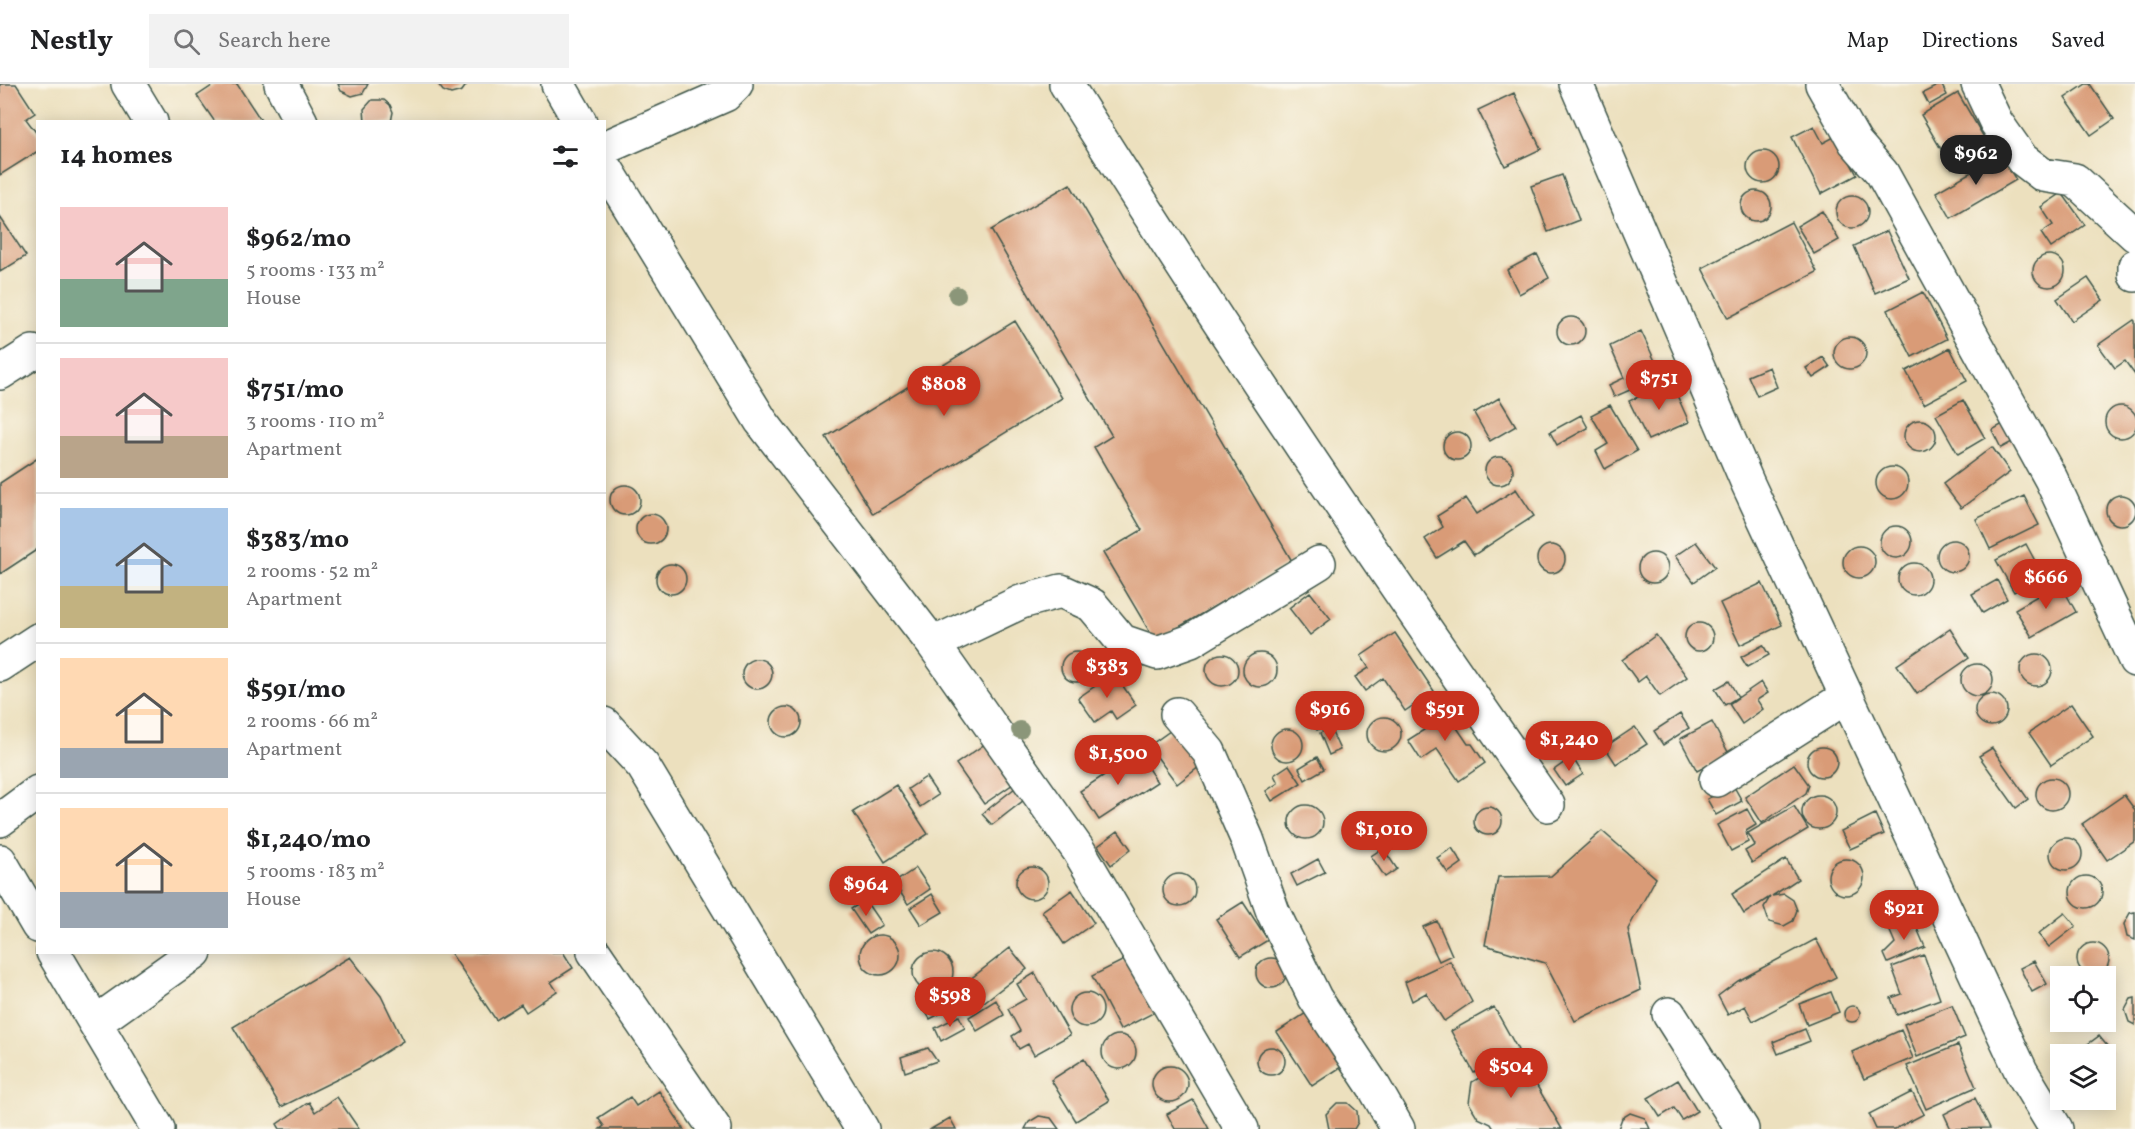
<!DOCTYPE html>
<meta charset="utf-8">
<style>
:root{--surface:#fff;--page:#f2f2f2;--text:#202124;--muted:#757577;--line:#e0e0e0;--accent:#c8321e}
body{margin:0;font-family:Vollkorn,serif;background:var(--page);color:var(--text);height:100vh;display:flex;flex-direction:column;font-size:22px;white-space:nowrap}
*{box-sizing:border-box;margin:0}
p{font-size:20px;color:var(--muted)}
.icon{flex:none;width:33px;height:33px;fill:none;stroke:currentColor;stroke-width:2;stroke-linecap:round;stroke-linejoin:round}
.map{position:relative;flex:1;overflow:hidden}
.details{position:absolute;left:36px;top:36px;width:570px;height:834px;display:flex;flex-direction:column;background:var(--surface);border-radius:0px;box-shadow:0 3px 15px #0003}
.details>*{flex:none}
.tools{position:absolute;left:2050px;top:882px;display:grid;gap:12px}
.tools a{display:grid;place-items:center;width:66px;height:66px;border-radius:0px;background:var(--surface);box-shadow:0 3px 15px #0003;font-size:30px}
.price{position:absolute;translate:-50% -51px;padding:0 14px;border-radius:21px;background:var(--accent);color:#fff;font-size:20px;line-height:39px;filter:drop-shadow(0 2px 3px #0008)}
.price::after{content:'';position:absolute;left:50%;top:36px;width:18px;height:14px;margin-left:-9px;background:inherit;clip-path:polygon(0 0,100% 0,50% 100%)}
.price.active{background:#222;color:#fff}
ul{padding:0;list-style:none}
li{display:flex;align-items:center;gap:18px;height:150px;padding:0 24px}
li+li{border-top:2px solid var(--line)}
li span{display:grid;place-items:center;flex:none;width:168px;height:120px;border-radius:0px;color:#555}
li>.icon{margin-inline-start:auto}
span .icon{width:72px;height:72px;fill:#fffc;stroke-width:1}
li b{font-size:26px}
h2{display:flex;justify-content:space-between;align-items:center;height:72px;padding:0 24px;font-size:26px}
header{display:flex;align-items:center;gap:36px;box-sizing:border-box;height:84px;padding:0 30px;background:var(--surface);border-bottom:2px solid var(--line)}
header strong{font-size:28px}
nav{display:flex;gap:33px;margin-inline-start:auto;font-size:21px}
.search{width:420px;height:54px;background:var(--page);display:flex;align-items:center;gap:15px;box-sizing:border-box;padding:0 21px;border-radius:0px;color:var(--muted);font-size:22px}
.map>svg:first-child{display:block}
</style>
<header>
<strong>Nestly</strong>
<div class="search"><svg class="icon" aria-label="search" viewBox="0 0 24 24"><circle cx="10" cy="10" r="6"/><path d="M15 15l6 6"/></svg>Search here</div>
<nav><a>Map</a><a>Directions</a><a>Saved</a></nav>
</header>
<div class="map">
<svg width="2135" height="1045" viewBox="0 0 2135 1045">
<rect width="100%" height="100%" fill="#fbf7ec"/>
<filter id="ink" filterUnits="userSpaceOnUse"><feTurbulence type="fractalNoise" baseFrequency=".0167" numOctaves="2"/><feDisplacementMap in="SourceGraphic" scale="12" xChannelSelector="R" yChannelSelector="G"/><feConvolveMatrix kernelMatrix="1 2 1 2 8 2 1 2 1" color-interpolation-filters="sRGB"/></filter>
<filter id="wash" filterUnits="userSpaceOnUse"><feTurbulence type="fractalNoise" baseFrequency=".008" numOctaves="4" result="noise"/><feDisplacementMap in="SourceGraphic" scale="24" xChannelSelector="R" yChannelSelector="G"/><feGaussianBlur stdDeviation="1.35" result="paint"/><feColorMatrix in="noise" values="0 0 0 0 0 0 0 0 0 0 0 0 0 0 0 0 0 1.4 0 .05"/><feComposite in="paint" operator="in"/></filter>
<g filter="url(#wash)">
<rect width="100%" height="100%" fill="#ece0be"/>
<g id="blocks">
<path fill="#d99b77" d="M0 0H16L35 29 26 35 38 51V67L0 91Z
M215 0H237L262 38H215L197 12Z
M338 0H368L363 9 352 12 341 7Z
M438 0H467L462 7 451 10 443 7Z
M1941 0 1947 11 1929 21 1923 9Z
M2086 0H2090L2114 35 2091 51 2065 14Z
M1514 9 1541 65 1505 82 1478 26Z
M1958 9 1989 62 1952 84 1921 31Z
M372 16H384L390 21 393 28 391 38H365L364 25Z
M1814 42 1823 59 1836 52 1857 91 1821 110 1792 53Z
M1747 83a16 16 0 1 1 32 0a16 16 0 1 1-32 0Z
M2001 71 2016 96 1951 134 1936 108Z
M1562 91 1579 136 1548 148 1531 102Z
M1070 100 1292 477 1155 557 1103 469 1142 446 1094 363 1112 352 991 146Z
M1741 122a15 15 0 1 1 30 0a15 15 0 1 1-30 0Z
M2062 109 2085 141 2051 164 2041 149 2053 141 2041 123Z
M1836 128a16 16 0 1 1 32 0a16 16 0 1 1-32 0Z
M1822 127 1839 156 1814 170 1797 142Z
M0 133 26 172 0 188Z
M1791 138 1817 188 1728 234 1702 184Z
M1887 147 1909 194 1875 209 1854 162Z
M1537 170 1549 194 1519 210 1507 186Z
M2033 187a16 16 0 1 1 32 0a16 16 0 1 1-32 0Z
M2088 194 2103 216 2072 237 2057 215Z
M1923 208 1947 255 1912 273 1888 226Z
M1557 247a14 14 0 1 1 28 0a14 14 0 1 1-28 0Z
M2134 236 2135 237V291L2125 277 2115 284 2098 261Z
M1015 237 1062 314 873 430 826 353Z
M1641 247 1662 292 1614 313 1609 301 1624 294 1610 262Z
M1834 269a16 16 0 1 1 32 0a16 16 0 1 1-32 0Z
M1950 264 1967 297 1924 320 1906 287Z
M1823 273 1830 283 1813 294 1806 284Z
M1769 283 1777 303 1757 312 1748 292Z
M1671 298 1689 338 1648 356 1629 317Z
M1499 314 1516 342 1490 357 1474 329Z
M1963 316 1985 354 1958 370 1936 331Z
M1610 321 1637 367 1605 385 1596 367 1608 360 1591 331Z
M2105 338a16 16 0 1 1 32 0a16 16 0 1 1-32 0Z
M1581 331 1588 344 1557 361 1550 348Z
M1904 352a16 16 0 1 1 32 0a16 16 0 1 1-32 0Z
M2003 340 2014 357 2001 364 1992 346Z
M1443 362a14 14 0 1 1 28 0a14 14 0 1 1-28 0Z
M1992 363 2010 388 1961 424 1943 400Z
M1485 387a14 14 0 1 1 28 0a14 14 0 1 1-28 0Z
M38 374V465L0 490V399Z
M1876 399a16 16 0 1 1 32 0a16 16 0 1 1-32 0Z
M610 416a15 15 0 1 1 30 0a15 15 0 1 1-30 0Z
M1516 405 1534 432 1474 471 1464 457 1437 474 1425 455 1443 443 1437 432 1466 414 1477 430Z
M2106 426a15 15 0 1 1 30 0a15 15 0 1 1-30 0Z
M2024 412 2039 441 1990 465 1976 435Z
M636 445a15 15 0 1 1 30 0a15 15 0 1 1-30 0Z
M1880 458a16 16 0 1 1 32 0a16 16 0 1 1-32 0Z
M1937 472a16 16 0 1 1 32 0a16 16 0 1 1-32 0Z
M1696 458 1715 483 1694 498 1675 472Z
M2026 460 2043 492 2014 508 1996 476Z
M1537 475a14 14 0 1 1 28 0a14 14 0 1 1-28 0Z
M1843 478a16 16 0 1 1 32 0a16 16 0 1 1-32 0Z
M1638 484a15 15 0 1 1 30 0a15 15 0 1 1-30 0Z
M1898 495a16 16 0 1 1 32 0a16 16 0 1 1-32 0Z
M656 495a15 15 0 1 1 30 0a15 15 0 1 1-30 0Z
M1997 496 2007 515 1983 529 1972 510Z
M1762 499 1782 541 1740 561 1720 519Z
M2060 499 2076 528 2032 553 2015 525Z
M1310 508 1331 535 1310 551 1289 524Z
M1685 553a14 14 0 1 1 28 0a14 14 0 1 1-28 0Z
M1950 545 1969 574 1917 610 1897 581Z
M1395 549 1434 607 1405 627 1383 594 1365 607 1355 593 1369 584 1361 572Z
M1656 551 1687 593 1660 612 1646 592 1638 598 1622 576Z
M1763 561 1769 571 1747 583 1741 573Z
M1061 583a15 15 0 1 1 30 0a15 15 0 1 1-30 0Z
M1243 586a17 17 0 1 1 34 0a17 17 0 1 1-34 0Z
M1206 586a16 16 0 1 1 32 0a16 16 0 1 1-32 0Z
M2020 586a16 16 0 1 1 32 0a16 16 0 1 1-32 0Z
M742 590a15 15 0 1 1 30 0a15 15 0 1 1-30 0Z
M1961 596a16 16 0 1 1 32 0a16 16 0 1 1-32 0Z
M1114 589 1136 621 1116 635 1111 627 1095 638 1078 614Z
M1729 597 1738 613 1725 621 1715 605Z
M1761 598 1768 609 1757 616 1763 625 1742 640 1729 620Z
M1975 626a16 16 0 1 1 32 0a16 16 0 1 1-32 0Z
M1438 616 1468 660H1472L1485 679 1459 697 1437 665 1421 676 1408 656 1427 644 1417 630Z
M1319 617 1330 640 1317 646 1306 622Z
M2071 620 2093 652 2051 681 2029 649Z
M771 638a15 15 0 1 1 30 0a15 15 0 1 1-30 0Z
M1680 630 1689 644 1663 661 1654 647Z
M1367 650a17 17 0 1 1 34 0a17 17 0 1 1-34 0Z
M1712 638 1729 670 1697 687 1680 655Z
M1177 642 1204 679 1177 700 1149 662Z
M1635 643 1647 660 1616 680 1605 663Z
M1330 644 1340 666 1329 671 1320 649Z
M1271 661a16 16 0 1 1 32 0a16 16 0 1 1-32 0Z
M985 660 1013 700 984 720 956 680Z
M1807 678a15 15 0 1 1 30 0a15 15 0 1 1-30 0Z
M1992 664 2028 715 2016 724 1979 672Z
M1138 669 1157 698 1099 736 1080 707Z
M1317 673 1324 685 1305 696 1299 684Z
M1572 673 1583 690 1565 702 1554 686Z
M1794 680 1809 701 1806 709 1762 739 1745 713Z
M1289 681 1301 699 1272 717 1266 707 1278 699 1274 691Z
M926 693 938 711 920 723 908 705Z
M2036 710a16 16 0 1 1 32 0a16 16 0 1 1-32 0Z
M896 701 928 750 885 778 853 728Z
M1733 701 1742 717 1716 731 1707 715Z
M1015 704 1024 716 992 741 982 730Z
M2124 711 2135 726V757L2107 776 2082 740Z
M1802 728a17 17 0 1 1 34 0a17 17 0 1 1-34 0Z
M1289 738a17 17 0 1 1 34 0a17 17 0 1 1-34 0Z
M1794 722 1808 745 1752 779 1745 767 1755 761 1748 749Z
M1474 737a14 14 0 1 1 28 0a14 14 0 1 1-28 0Z
M1747 725 1756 741 1746 747 1748 758 1731 767 1717 741Z
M1875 730 1884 750 1850 765 1841 747Z
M1118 747 1131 765 1111 781 1098 762Z
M1602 747 1656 794 1628 845 1641 906 1575 937 1545 879 1485 861 1498 793 1551 792Z
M2050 770a16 16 0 1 1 32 0a16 16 0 1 1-32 0Z
M1383 764 1397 785 1385 793 1371 772Z
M1452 764 1462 779 1448 789 1437 774Z
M1318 775 1325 788 1297 802 1291 790Z
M1786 775 1798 795 1772 812 1784 810 1793 816 1797 826 1793 837 1784 842 1769 838 1764 823 1770 813 1744 830 1732 810Z
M1828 793a18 18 0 1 1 36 0a18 18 0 1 1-36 0Z
M1016 799a16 16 0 1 1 32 0a16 16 0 1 1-32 0Z
M916 784 930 805 908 820 894 799Z
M1163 806a16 16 0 1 1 32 0a16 16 0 1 1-32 0Z
M2070 808a16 16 0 1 1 32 0a16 16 0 1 1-32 0Z
M1072 806 1094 839 1064 860 1042 827Z
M932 810 943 828 921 841 910 824Z
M865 816 882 841 868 850 851 825Z
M1243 818 1268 856 1240 873 1216 835Z
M2135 828V856L2127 853 2124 840 2130 829Z
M2065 829 2076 842 2049 863 2038 850Z
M1913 835 1925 863 1888 879 1884 870 1895 859 1889 845Z
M1437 837 1452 871 1439 877 1423 843Z
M860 871a20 20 0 1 1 40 0a20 20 0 1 1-40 0Z
M1816 855 1836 893 1753 937 1745 922 1728 931 1718 912 1738 897Z
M2077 875a16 16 0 1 1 32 0a16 16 0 1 1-32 0Z
M1010 864 1027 885 971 928 955 907Z
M450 868H563L573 884 551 898 557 907 526 928 521 920 496 936Z
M913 888a20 20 0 1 1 40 0a20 20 0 1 1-40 0Z
M1924 871 1940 915 1897 931 1891 914 1902 910 1892 883Z
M350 873 381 912 403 957 360 984 281 1023 233 943Z
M1256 889a15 15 0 1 1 30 0a15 15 0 1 1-30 0Z
M1128 874 1155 928 1120 946 1092 892Z
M1450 877 1472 918 1444 937 1426 909 1412 917 1405 898Z
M2034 877 2047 900 2032 908 2020 884Z
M1035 889 1070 951 1034 971 1028 960 1019 965 1012 952 1020 947 1008 925 1026 915 1017 900Z
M951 908 957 921 930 935 923 923Z
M1831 908 1839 928 1807 941 1799 920Z
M1069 926a17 17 0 1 1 34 0a17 17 0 1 1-34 0Z
M2135 914V941L2129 938 2125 926 2131 915Z
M996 916 1004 931 977 947 969 933Z
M1952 921 1965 953 1917 973 1904 940Z
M1844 930a8 8 0 1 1 16 0a8 8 0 1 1-16 0Z
M1494 923 1518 966 1474 989 1451 947Z
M1306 929 1341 983 1312 1002 1277 948Z
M959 932 965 944 941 957 935 944Z
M1805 945 1810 957 1778 970 1773 958Z
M1901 946 1913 974 1864 995 1852 968Z
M1102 968a17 17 0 1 1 34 0a17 17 0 1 1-34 0Z
M2099 952 2112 968 2106 972 2090 970 2084 963Z
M1958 961 1976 1003 1926 1025 1907 982Z
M1257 977a14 14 0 1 1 28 0a14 14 0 1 1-28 0Z
M928 964 937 977 905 988 901 973Z
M1519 971 1562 1045H1494L1491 1040 1478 1034 1469 1019 1472 998Z
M1084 975 1109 1017 1076 1037 1051 996Z
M1152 1000a18 18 0 1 1 36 0a18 18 0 1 1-36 0Z
M1678 996 1697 1027 1682 1036 1674 1024 1660 1033 1648 1014Z
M659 1007 684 1045H600L604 1042 598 1034 630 1013 636 1022Z
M1912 1008 1924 1030 1895 1045H1876L1869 1030Z
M337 1013 359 1045H280L277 1040 309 1018 315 1028Z
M1975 1014 1990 1044 1951 1045 1944 1030Z
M1193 1016 1209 1045H1175L1167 1030Z
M1337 1019H1348L1357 1027 1358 1038 1354 1045H1329L1326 1030Z
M1630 1029 1645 1034 1650 1045H1618L1622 1034Z
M1039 1032 1051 1034 1059 1045H1025L1029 1038Z
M950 1034 956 1045H931Z"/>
</g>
</g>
<g filter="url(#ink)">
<use href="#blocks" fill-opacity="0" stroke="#3e5549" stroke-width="1.5"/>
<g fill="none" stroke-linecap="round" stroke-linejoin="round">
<g stroke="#3e5549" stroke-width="36">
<path id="minor" d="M128 0 151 38
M281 0 301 38
M558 0 580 38
M1066 0C1220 245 1382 485 1548 721
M1576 0 1748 400 2021 987 2056 1045
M1822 0 1855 58 1882 89 2051 395 2135 576
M1978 0 1996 38 2022 75 2043 91 2075 96 2135 151
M604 64 725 11 736 0
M604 81 761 337 933 560 1079 767 1242 1045
M2135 182V191
M0 289 33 268
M933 560 1021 518 1061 507 1092 521 1122 557 1157 569 1191 557 1319 479
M0 581 38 556
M1177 630 1209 668 1247 755 1273 828 1315 914 1374 1003 1398 1045
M604 640 643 682 862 1045
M1716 696 1846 613
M0 736 38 708
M0 777 38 842
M53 868 158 1045
M594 868 715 1045
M1669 930 1742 1045
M95 939 195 868"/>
</g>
<use href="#minor" stroke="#fff" stroke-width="33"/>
</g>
<g fill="#8b9679">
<circle cx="957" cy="211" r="9"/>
<circle cx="1020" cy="646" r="9"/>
</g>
</g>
</svg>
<div class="tools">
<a><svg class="icon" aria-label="locate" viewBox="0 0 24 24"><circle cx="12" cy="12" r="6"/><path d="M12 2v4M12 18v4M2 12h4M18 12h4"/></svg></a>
<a><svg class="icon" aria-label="layers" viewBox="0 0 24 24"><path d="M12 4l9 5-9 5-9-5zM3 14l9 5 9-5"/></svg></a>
</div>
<b class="price active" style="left:1976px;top:102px">$962</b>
<b class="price" style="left:1659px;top:327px">$751</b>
<b class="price" style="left:944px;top:333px">$808</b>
<b class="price" style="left:2046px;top:526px">$666</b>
<b class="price" style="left:1107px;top:615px">$383</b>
<b class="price" style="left:1330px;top:658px">$916</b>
<b class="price" style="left:1445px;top:658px">$591</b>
<b class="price" style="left:1569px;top:688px">$1,240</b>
<b class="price" style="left:1118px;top:702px">$1,500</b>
<b class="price" style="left:1384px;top:778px">$1,010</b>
<b class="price" style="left:866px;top:833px">$964</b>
<b class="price" style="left:1904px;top:857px">$921</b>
<b class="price" style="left:950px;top:944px">$598</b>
<b class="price" style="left:1511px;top:1015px">$504</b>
<section class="details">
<h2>14 homes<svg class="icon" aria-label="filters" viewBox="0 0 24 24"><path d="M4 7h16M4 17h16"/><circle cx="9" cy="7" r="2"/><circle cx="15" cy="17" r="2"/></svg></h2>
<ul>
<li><span style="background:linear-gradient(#f6c9c9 60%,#7fa58c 0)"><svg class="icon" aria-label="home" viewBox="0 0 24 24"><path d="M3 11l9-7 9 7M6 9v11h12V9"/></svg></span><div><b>$962/mo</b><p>5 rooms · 133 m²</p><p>House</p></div></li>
<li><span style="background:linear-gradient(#f6c9c9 65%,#b9a48a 0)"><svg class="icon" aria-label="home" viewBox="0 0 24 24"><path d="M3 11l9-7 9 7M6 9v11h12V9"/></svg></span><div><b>$751/mo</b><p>3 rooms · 110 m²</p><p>Apartment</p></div></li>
<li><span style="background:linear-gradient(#a9c7e8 65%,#c2b280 0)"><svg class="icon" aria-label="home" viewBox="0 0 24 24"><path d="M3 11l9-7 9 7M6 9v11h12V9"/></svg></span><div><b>$383/mo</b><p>2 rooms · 52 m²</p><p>Apartment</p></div></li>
<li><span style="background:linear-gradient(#ffd9b3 75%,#9aa5b1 0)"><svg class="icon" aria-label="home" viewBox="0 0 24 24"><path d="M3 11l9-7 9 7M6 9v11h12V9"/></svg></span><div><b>$591/mo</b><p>2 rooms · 66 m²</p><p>Apartment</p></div></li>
<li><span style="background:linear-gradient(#ffd9b3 70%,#9aa5b1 0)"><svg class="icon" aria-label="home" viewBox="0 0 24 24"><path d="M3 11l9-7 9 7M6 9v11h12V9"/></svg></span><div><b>$1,240/mo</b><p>5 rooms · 183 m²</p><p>House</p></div></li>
</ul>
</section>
</div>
